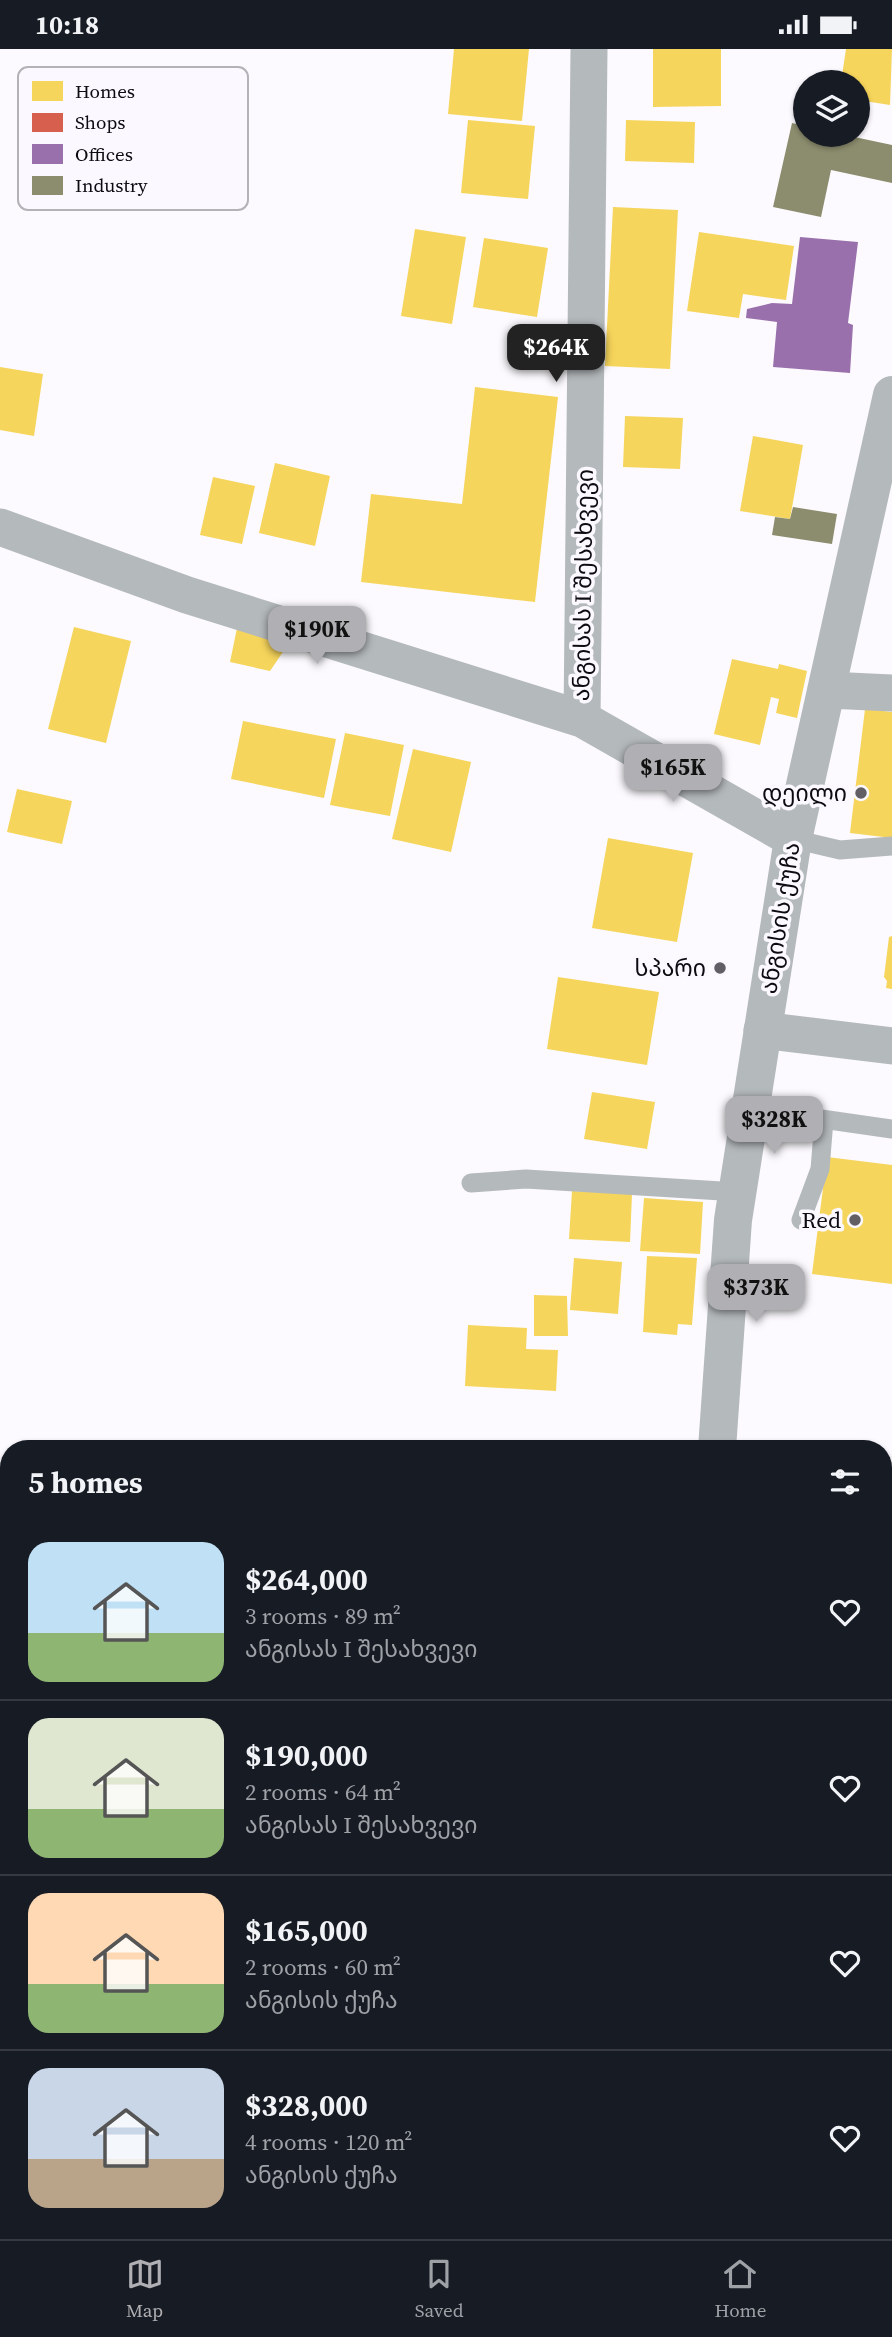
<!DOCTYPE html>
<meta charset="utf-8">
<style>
:root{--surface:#171b24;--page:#20242c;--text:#f1f3f6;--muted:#9ea1a6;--line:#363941;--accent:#b0b0b4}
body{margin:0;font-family:"Source Serif 4","Noto Sans Georgian",serif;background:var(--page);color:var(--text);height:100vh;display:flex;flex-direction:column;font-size:26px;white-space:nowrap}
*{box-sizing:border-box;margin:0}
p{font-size:23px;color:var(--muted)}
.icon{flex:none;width:38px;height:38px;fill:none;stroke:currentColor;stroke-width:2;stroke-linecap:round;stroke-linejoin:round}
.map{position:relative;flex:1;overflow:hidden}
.sheet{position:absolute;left:0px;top:1391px;width:892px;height:800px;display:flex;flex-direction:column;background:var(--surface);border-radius:28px 28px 0 0;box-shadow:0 2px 5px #0004}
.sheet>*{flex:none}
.controls{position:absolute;left:793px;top:21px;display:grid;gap:14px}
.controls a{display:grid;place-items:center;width:77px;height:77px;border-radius:50%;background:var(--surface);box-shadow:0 2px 5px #0004;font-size:35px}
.price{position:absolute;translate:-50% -60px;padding:0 16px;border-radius:14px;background:var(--accent);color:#111;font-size:23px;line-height:46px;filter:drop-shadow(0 2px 4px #0008)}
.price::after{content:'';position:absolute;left:50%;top:42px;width:21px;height:16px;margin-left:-10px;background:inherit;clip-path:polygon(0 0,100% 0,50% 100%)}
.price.current{background:#222;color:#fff}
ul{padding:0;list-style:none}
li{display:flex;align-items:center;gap:21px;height:175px;padding:0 28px}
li+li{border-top:2px solid var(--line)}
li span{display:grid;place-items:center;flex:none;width:196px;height:140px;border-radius:21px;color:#555}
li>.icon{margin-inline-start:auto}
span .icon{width:84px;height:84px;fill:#fffc;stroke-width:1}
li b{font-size:30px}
h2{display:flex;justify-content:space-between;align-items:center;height:84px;padding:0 28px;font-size:30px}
.status{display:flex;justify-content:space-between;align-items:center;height:49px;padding:0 35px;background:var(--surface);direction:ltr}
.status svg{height:19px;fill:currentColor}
.tabs{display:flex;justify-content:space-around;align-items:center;height:98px;border-top:2px solid var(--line);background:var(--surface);font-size:19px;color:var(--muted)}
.tabs a{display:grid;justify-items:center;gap:4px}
.tabs .current{color:var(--accent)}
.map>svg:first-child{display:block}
</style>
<div class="status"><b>10:18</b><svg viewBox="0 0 49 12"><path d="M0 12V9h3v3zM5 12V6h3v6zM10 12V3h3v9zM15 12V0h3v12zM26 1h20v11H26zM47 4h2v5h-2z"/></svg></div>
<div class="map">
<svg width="892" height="2190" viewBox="0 0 892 2190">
<rect width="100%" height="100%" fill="#fcfafe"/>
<path fill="#f6d55c" d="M454 0H529L522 72 448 65Z
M653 0H721V57L653 58Z
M846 0H892L890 56 858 51V33H841Z
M468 71 535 77 528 150 461 144Z
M626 71 695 73 694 114 625 112Z
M613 158 678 161 670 320 605 317Z
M415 180 466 188 452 275 401 267Z
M699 183 794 197 786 251 743 245 739 269 687 262Z
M484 189 548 199 537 268 473 258Z
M0 318 43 325 34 387 0 381Z
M475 338 558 348 535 553 361 533 371 445 462 455Z
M625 367 683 369 680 420 623 418Z
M753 387 803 396 790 470 740 462Z
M275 414 330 427 315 497 259 484Z
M213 428 255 437 242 495 200 486Z
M74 578 131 592 106 694 48 680Z
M237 579 287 597 270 622 230 613Z
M732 610 778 620 779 615 807 622 797 669 776 664 779 650 771 648 760 696 714 685Z
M865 660 892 663V789L850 784Z
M243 672 336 690 324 749 231 730Z
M345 684 404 696 390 767 330 756Z
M413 700 471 713 451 803 392 790Z
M17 740 72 752 62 795 7 783Z
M608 789 693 804 677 893 592 879Z
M892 887V940L886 939 887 932 884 928 889 888Z
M558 928 659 943 647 1016 547 1000Z
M592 1043 655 1053 647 1100 584 1090Z
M827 1108 892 1116V1235L812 1225Z
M572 1142 632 1145 630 1193 569 1190Z
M644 1149 703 1153 700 1205 640 1202Z
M647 1207 697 1209 692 1276 678 1275 677 1286 643 1283Z
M574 1209 622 1213 618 1265 570 1261Z
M534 1246 567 1247 568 1287H534Z
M468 1276 527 1279 526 1300 558 1301 556 1342 465 1337Z
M0 1760 9 1774V1787L0 1793Z
M884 2099 892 2100 891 2152 884 2151Z
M724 2182H771V2190H724Z"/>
<path fill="#d6604d" d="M9 1543V1581L0 1573V1552Z
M9 1845V1929L3 1932 0 1927V1850Z
M9 1939V1982L0 1986V1943Z
M107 2182H200L186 2190H105L102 2186Z"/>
<path fill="#9970ab" d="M800 188 858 193 848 274 853 276 850 324 773 318 777 273 746 269 747 260 772 254 792 255Z"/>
<path fill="#8c8c6e" d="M792 74 805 77V86H845L892 96V134L831 121 821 168 773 158Z
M793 458 837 465 832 495 772 486 775 468 790 470Z"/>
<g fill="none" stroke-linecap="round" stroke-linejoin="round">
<path stroke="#b4b9bc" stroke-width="19" d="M793 790 840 801 892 797
M752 1060 892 1080
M471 1134 526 1130 738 1143
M801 1171 820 1120 824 1071"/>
<path stroke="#b4b9bc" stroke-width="37" d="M0 478 187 546 582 670 793 790
M828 641 892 644
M582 670 589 0
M762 981 892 997"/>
<path stroke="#b4b9bc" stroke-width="38" d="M717 1400 733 1171 793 790 892 346
M655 2190V2182"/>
<path stroke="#b3b9bb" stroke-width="38" d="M0 2117 9 2132
M37 2182 42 2190"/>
</g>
<g fill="#615f63" stroke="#fbf9ff" stroke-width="2.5">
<circle cx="861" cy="744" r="7"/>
<circle cx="720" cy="919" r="7"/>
<circle cx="855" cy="1171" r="7"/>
</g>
<g text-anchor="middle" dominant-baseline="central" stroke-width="7" stroke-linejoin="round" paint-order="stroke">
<g font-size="23" fill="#0d0b0f" stroke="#fbf9ff">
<text transform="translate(583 536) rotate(-89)">ანგისას I შესახვევი</text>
<text transform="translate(780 869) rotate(-81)">ანგისის ქუჩა</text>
</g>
<g font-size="23" fill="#0d0b0f" stroke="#fbf9ff" text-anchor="end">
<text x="847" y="744">დეილი</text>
<text x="706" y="919">სპარი</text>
<text x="841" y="1171">Red</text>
</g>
</g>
<rect x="18" y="18" width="230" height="143" rx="10" fill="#fbf9ff" stroke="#b4b2b7" stroke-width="2"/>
<rect x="32" y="32" width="31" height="20" fill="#f6d55c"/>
<rect x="32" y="64" width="31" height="19" fill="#d6604d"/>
<rect x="32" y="95" width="31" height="20" fill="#9970ab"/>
<rect x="32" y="127" width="31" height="19" fill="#8c8c6e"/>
<g font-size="19" fill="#0d0b0f">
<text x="75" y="49">Homes</text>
<text x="75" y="80">Shops</text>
<text x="75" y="112">Offices</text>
<text x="75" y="143">Industry</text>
</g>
</svg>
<div class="controls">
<a><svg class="icon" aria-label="layers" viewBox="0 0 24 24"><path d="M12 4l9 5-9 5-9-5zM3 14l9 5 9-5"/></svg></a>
</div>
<b class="price current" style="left:556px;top:335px">$264K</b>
<b class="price" style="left:317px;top:617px">$190K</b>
<b class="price" style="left:673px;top:755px">$165K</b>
<b class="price" style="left:774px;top:1107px">$328K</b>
<b class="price" style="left:756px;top:1275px">$373K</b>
<section class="sheet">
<h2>5 homes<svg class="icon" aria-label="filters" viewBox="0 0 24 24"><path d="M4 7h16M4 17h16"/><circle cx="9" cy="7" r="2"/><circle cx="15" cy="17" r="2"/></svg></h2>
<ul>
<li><span style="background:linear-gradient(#bfe0f5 65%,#8fb573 0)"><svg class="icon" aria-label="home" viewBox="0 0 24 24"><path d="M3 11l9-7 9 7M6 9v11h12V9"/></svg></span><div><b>$264,000</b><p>3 rooms · 89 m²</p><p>ანგისას I შესახვევი</p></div><svg class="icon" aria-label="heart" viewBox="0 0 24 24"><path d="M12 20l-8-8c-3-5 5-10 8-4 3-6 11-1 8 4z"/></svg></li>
<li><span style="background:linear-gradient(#dfe7d0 65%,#8fb573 0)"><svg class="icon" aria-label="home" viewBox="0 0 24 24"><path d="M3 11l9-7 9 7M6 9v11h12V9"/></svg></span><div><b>$190,000</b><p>2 rooms · 64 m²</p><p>ანგისას I შესახვევი</p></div><svg class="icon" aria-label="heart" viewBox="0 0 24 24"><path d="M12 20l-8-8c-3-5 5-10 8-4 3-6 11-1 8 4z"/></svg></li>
<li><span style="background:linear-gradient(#ffd9b3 65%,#8fb573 0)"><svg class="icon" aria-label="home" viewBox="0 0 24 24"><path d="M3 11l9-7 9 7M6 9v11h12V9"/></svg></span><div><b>$165,000</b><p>2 rooms · 60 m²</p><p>ანგისის ქუჩა</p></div><svg class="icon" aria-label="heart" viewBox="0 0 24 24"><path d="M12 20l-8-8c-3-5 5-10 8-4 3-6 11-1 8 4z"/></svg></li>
<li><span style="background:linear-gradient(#c9d6e8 65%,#b9a48a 0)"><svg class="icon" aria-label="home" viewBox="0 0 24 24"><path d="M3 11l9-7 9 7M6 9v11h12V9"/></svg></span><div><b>$328,000</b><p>4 rooms · 120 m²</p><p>ანგისის ქუჩა</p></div><svg class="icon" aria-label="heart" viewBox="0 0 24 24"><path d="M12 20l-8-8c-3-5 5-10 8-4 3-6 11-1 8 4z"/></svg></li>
</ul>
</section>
</div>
<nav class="tabs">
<a class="current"><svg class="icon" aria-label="map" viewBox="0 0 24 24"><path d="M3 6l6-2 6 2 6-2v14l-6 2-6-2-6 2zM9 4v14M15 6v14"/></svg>Map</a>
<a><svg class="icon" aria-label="saved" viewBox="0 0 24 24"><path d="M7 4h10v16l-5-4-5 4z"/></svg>Saved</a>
<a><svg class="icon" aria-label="home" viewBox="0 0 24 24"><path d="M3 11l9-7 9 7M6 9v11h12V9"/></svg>Home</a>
</nav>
